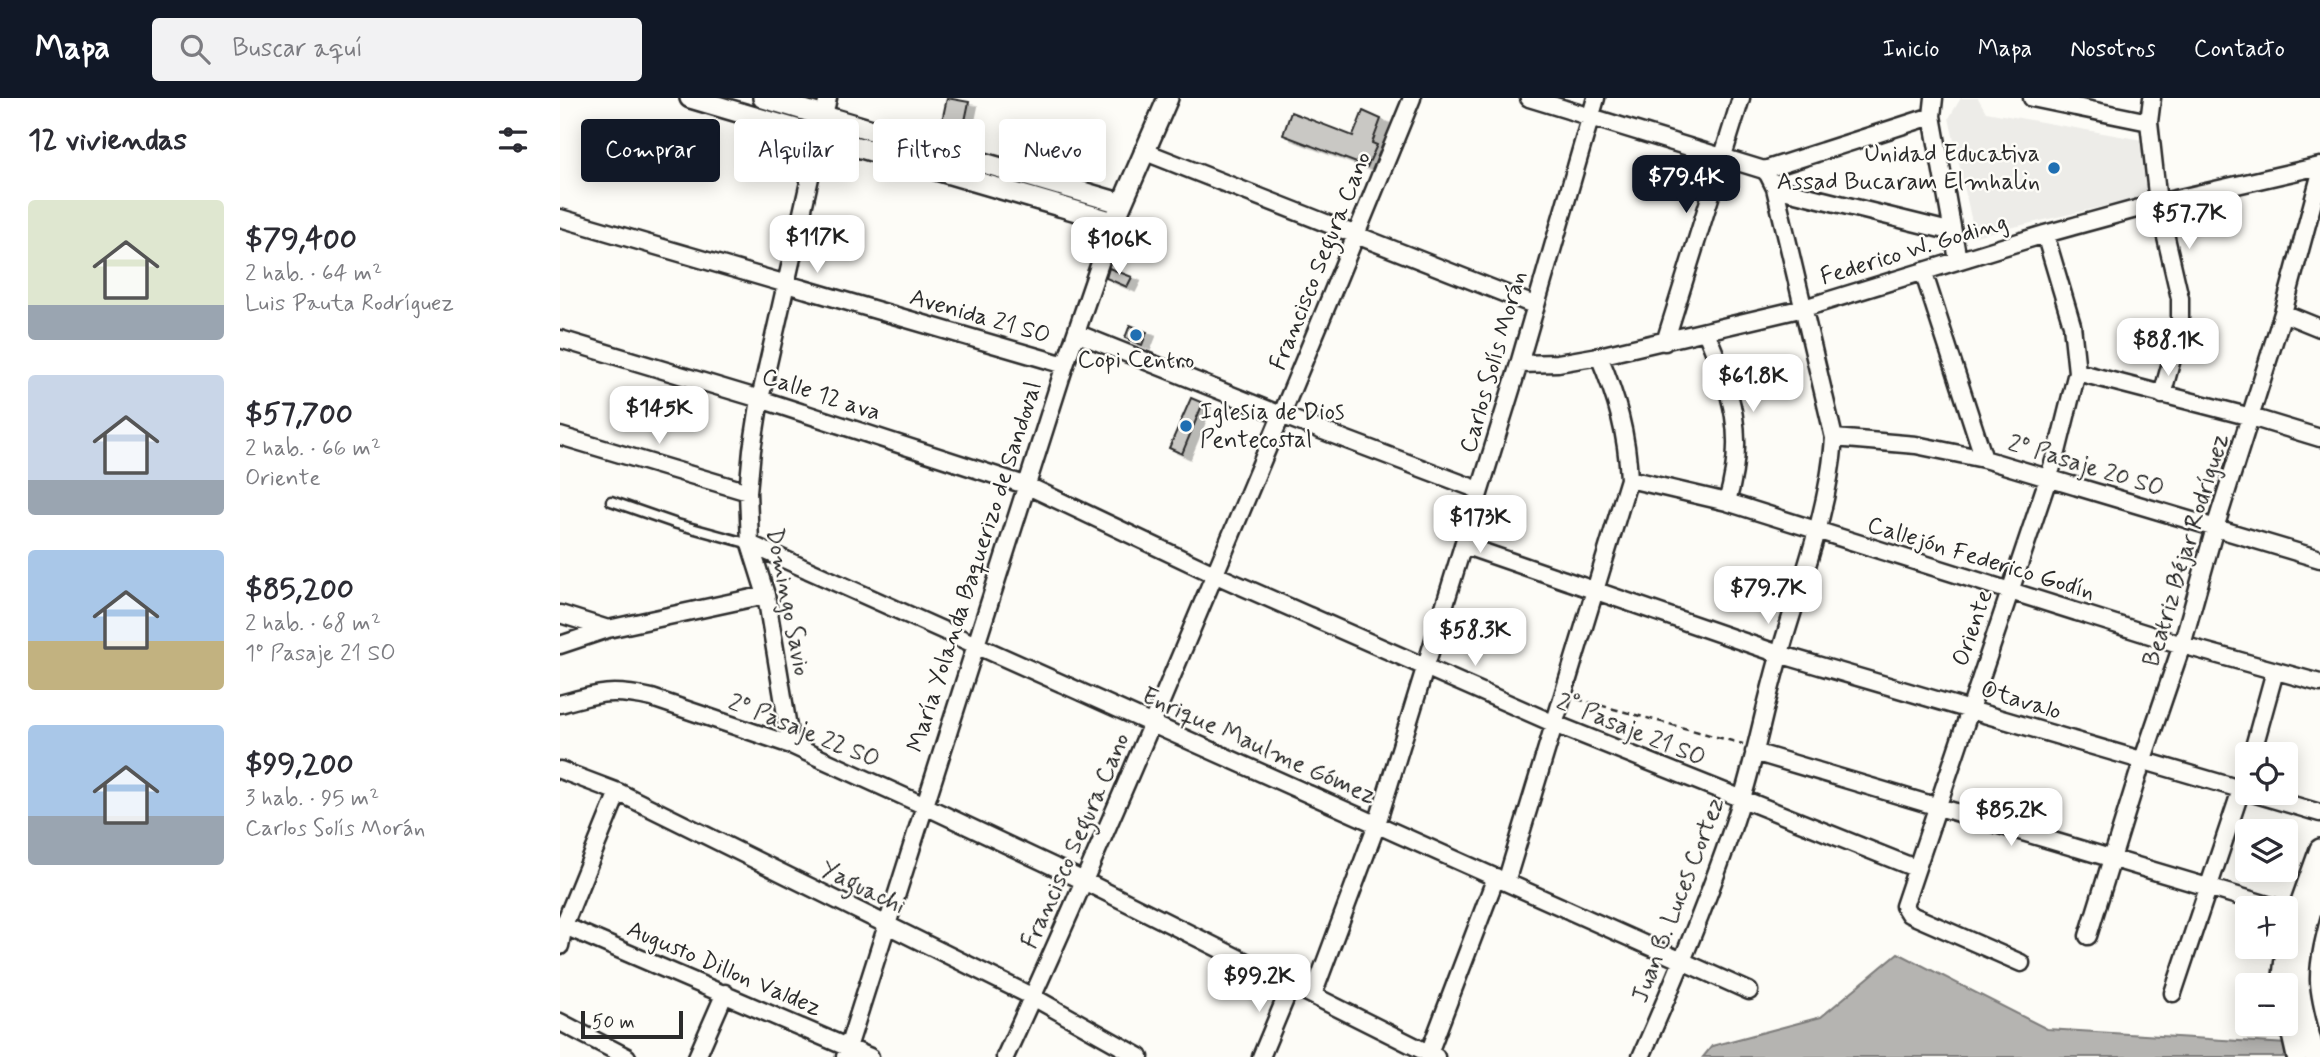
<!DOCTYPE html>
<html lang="es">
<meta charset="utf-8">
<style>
:root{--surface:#fff;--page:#f2f2f3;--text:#2b2b33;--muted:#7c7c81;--accent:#111827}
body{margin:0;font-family:Mynerve,sans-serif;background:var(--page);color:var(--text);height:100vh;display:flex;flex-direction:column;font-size:26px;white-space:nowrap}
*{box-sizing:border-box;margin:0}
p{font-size:23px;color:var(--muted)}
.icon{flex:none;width:38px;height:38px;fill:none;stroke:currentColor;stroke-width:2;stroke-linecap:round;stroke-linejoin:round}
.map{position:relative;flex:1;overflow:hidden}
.side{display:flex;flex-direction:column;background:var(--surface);width:560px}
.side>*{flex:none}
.guide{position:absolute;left:21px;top:21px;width:665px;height:63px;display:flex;gap:14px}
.tools{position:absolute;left:1675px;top:644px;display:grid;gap:14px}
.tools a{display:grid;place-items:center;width:63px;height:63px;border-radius:7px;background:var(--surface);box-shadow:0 4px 18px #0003;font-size:35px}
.scale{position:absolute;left:21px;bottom:18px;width:102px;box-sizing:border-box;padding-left:7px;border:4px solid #2b2b2b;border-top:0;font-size:19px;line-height:24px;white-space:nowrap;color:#2b2b2b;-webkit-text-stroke:5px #fdfcf7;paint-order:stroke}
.price{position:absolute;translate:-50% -60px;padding:0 16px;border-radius:14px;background:#fff;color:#222;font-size:23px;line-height:46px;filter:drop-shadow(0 2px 4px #0008)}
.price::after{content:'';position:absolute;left:50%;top:42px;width:21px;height:16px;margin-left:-10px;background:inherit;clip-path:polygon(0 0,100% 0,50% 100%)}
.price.on{background:var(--accent);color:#fff}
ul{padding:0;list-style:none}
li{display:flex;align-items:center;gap:21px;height:175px;padding:0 28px}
li span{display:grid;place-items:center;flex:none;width:196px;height:140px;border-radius:7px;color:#555}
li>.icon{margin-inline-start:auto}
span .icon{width:84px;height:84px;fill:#fffc;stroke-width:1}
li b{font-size:30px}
h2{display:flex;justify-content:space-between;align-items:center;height:84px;padding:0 28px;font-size:30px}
.pill{padding:0 24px;border-radius:7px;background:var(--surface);box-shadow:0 4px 18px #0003;font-size:24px;line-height:63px}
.pill.on{background:var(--accent);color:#fff}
header{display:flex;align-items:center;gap:42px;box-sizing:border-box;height:98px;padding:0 35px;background:var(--accent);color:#fff}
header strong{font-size:33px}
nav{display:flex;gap:38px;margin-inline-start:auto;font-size:24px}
.search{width:490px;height:63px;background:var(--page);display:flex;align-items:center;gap:18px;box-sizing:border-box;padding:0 24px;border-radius:7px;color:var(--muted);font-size:26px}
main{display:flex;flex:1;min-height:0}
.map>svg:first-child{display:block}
</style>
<header>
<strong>Mapa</strong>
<div class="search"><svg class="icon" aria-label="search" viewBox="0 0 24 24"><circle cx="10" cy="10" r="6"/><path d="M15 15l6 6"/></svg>Buscar aquí</div>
<nav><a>Inicio</a><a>Mapa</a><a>Nosotros</a><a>Contacto</a></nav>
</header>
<main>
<section class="side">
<h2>12 viviendas<svg class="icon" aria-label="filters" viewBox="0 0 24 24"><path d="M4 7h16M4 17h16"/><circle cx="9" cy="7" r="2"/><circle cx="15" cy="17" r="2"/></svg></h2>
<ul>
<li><span style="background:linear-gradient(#dfe7d0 75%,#9aa5b1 0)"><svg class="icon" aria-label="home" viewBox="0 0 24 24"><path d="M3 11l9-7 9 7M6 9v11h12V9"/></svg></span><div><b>$79,400</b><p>2 hab. · 64 m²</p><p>Luis Pauta Rodríguez</p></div></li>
<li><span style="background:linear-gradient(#c9d6e8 75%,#9aa5b1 0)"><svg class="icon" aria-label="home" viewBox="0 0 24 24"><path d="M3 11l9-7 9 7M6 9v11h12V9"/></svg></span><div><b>$57,700</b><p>2 hab. · 66 m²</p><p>Oriente</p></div></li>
<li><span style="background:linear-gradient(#a9c7e8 65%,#c2b280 0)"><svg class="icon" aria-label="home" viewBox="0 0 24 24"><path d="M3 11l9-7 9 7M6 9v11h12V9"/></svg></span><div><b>$85,200</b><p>2 hab. · 68 m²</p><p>1º Pasaje 21 SO</p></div></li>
<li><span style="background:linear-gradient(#a9c7e8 65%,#9aa5b1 0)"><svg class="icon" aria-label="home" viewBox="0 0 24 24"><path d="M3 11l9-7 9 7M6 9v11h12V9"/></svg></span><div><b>$99,200</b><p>3 hab. · 95 m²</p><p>Carlos Solís Morán</p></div></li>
</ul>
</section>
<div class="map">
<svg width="1760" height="959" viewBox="0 0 1760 959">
<defs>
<filter id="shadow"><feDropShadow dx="8" dy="4.5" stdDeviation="0" flood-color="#0004"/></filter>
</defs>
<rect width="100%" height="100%" fill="#fdfcf7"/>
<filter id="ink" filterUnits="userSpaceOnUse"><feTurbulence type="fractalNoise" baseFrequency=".0143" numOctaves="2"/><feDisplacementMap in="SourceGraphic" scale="14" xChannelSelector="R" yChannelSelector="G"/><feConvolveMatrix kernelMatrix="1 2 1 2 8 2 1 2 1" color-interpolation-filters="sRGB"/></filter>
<g filter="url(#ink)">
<path fill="#edece8" d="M1401 0H1418L1426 14 1582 42 1593 97 1415 138 1389 20Z"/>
<path fill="#b5b4b1" stroke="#7e7d7b" stroke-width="2" d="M1338 855 1487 931 1760 948V959H1143L1152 948 1261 919Z"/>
<path fill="#c9c8c4" stroke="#2b2b2b" stroke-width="2" filter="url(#shadow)" d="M387 0 409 4 401 42 379 37Z
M803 13 821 21 812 45 817 47 807 69 723 37 731 14 793 38Z
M568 123 594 134 590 144 563 132Z
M549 170 572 179 567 189 546 180Z
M570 227 587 234 582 247 565 240Z
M631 300 643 305 622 356 609 350Z"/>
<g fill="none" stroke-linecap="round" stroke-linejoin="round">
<g stroke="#2b2b2b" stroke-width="13">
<path id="service" d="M51 403 117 426 190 446"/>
</g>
<g stroke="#2b2b2b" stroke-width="21">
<path id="minor" d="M969 0 1204 72 1208 76 1215 90 1393 134
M1374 0 1372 18 1398 162
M1472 0 1589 24
M1592 0 1589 24 1598 105 1620 200V232L1602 297
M583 53 974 207
M1204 72 1372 18
M0 120 505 267
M1363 173 1424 361
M1723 215 1760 230
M1146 234C1172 296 1187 337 1167 404
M516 235 721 317 919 392
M0 241 200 301 468 388 656 477 995 626 1355 770
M1105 244 1181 0
M959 266 998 265 1039 258 1244 210 1485 136 1598 105 1760 68
M1517 274 1691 319 1760 340
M0 338 188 394
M1274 340 1356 347 1424 361 1760 461
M1069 381 1167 404 1622 547 1760 585
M190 446 1189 893
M903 447 1219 556 1687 693
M0 516 48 531
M0 547 48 531 206 497
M0 606C39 595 51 591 92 600L231 647 365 708 524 783 876 959
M231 647 206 497 190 446 188 394 192 352 200 301 268 0
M1194 654 1718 810
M1692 656 1715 573
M0 672 58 694 473 899 580 959
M1692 695 1760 715
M946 784 1069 381C1067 335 1057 301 1039 258
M0 826 310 959
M1528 838 1582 664 1622 547 1655 430 1723 215 1760 78
M0 848 4 827 58 694
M1461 865 1349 816 1344 808 1497 354 1517 274 1512 227 1485 136
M1613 895 1687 674
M753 897 817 726 959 266 1036 0
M0 924 67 959
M869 955 936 779
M137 959 165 895
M285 959 505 267 554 124
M445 959C542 748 631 533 721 318 765 212 809 107 852 0
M701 959 731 887
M1081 959C1118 875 1154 789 1182 701 1197 652 1206 601 1221 552 1241 483 1269 412 1274 340L1215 90"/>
</g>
<g stroke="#2b2b2b" stroke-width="24">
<path id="tertiary" d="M130 0 554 124 608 0
M203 0 560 105
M1722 887 1725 860 1737 815 1760 751
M1726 910 1737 959
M1755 959C1749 934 1740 909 1739 884 1738 850 1753 809 1760 776"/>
</g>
<path stroke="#2b2b2b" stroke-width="2.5" stroke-dasharray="7 5" stroke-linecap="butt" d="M1017 601 1183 646"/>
<use href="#service" stroke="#fdfcf7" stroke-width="8"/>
<use href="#minor" stroke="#fdfcf7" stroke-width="16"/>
<use href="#tertiary" stroke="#fdfcf7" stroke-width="19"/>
</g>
</g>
<g fill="#1f6fb2" stroke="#fdfcf7" stroke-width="2.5">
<circle cx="1494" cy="70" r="7"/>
<circle cx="576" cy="237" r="7"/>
<circle cx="626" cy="328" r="7"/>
</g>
<g text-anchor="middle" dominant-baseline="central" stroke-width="5" stroke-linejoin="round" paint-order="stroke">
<g font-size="24" fill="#2b2b2b" stroke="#fdfcf7" text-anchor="end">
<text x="1480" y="56">Unidad Educativa<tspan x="1480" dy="28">Assad Bucaram Elmhalin</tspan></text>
<text x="576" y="262" text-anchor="middle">Copi Centro</text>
<text x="640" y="314" text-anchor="start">Iglesia de Dios<tspan x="640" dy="28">Pentecostal</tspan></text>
</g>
<g font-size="24" fill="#2b2b2b" stroke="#fdfcf7">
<text transform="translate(1354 152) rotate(-17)">Federico W. Goding</text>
<text transform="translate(761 163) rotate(-68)">Francisco Segura Cano</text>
<text transform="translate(420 219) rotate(16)">Avenida 21 SO</text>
<text transform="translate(934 264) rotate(-74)">Carlos Solís Morán</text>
<text transform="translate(261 297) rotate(18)">Calle 12 ava</text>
<text transform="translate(1526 368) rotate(17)">2º Pasaje 20 SO</text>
<text transform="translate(1626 452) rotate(-73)">Beatriz Béjar Rodríguez</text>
<text transform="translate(1421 461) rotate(17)">Callejón Federico Godín</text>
<text transform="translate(415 469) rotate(-72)">María Yolanda Baquerizo de Sandoval</text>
<text transform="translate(228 504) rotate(79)">Domingo Savio</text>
<text transform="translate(1413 530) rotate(-71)">Oriente</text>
<text transform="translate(1461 603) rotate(17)">Otavalo</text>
<text transform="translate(1071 632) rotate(22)">2° Pasaje 21 SO</text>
<text transform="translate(244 633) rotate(22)">2º Pasaje 22 SO</text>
<text transform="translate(699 648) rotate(24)">Enrique Maulme Gómez</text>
<text transform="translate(516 743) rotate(-66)">Francisco Segura Cano</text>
<text transform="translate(303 790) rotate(26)">Yaguachi</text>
<text transform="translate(1118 802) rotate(-69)">Juan B. Luces Cortez</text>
<text transform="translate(164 871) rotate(23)">Augusto Dillon Valdez</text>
</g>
</g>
</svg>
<div class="tools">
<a><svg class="icon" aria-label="locate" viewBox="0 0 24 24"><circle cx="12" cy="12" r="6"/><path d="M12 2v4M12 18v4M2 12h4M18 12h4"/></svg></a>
<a><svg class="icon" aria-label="layers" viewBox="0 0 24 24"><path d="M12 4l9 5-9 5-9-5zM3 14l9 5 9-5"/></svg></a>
<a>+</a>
<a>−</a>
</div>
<div class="scale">50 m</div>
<b class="price on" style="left:1126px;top:117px">$79.4K</b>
<b class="price" style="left:1629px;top:153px">$57.7K</b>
<b class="price" style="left:257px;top:177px">$117K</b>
<b class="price" style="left:559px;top:179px">$106K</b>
<b class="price" style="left:1608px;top:280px">$88.1K</b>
<b class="price" style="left:1193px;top:316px">$61.8K</b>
<b class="price" style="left:99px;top:348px">$145K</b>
<b class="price" style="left:920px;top:457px">$173K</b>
<b class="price" style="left:1208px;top:528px">$79.7K</b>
<b class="price" style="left:915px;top:570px">$58.3K</b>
<b class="price" style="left:1451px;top:750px">$85.2K</b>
<b class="price" style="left:699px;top:916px">$99.2K</b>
<div class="guide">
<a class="pill on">Comprar</a>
<a class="pill">Alquilar</a>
<a class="pill">Filtros</a>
<a class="pill">Nuevo</a>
</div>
</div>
</main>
